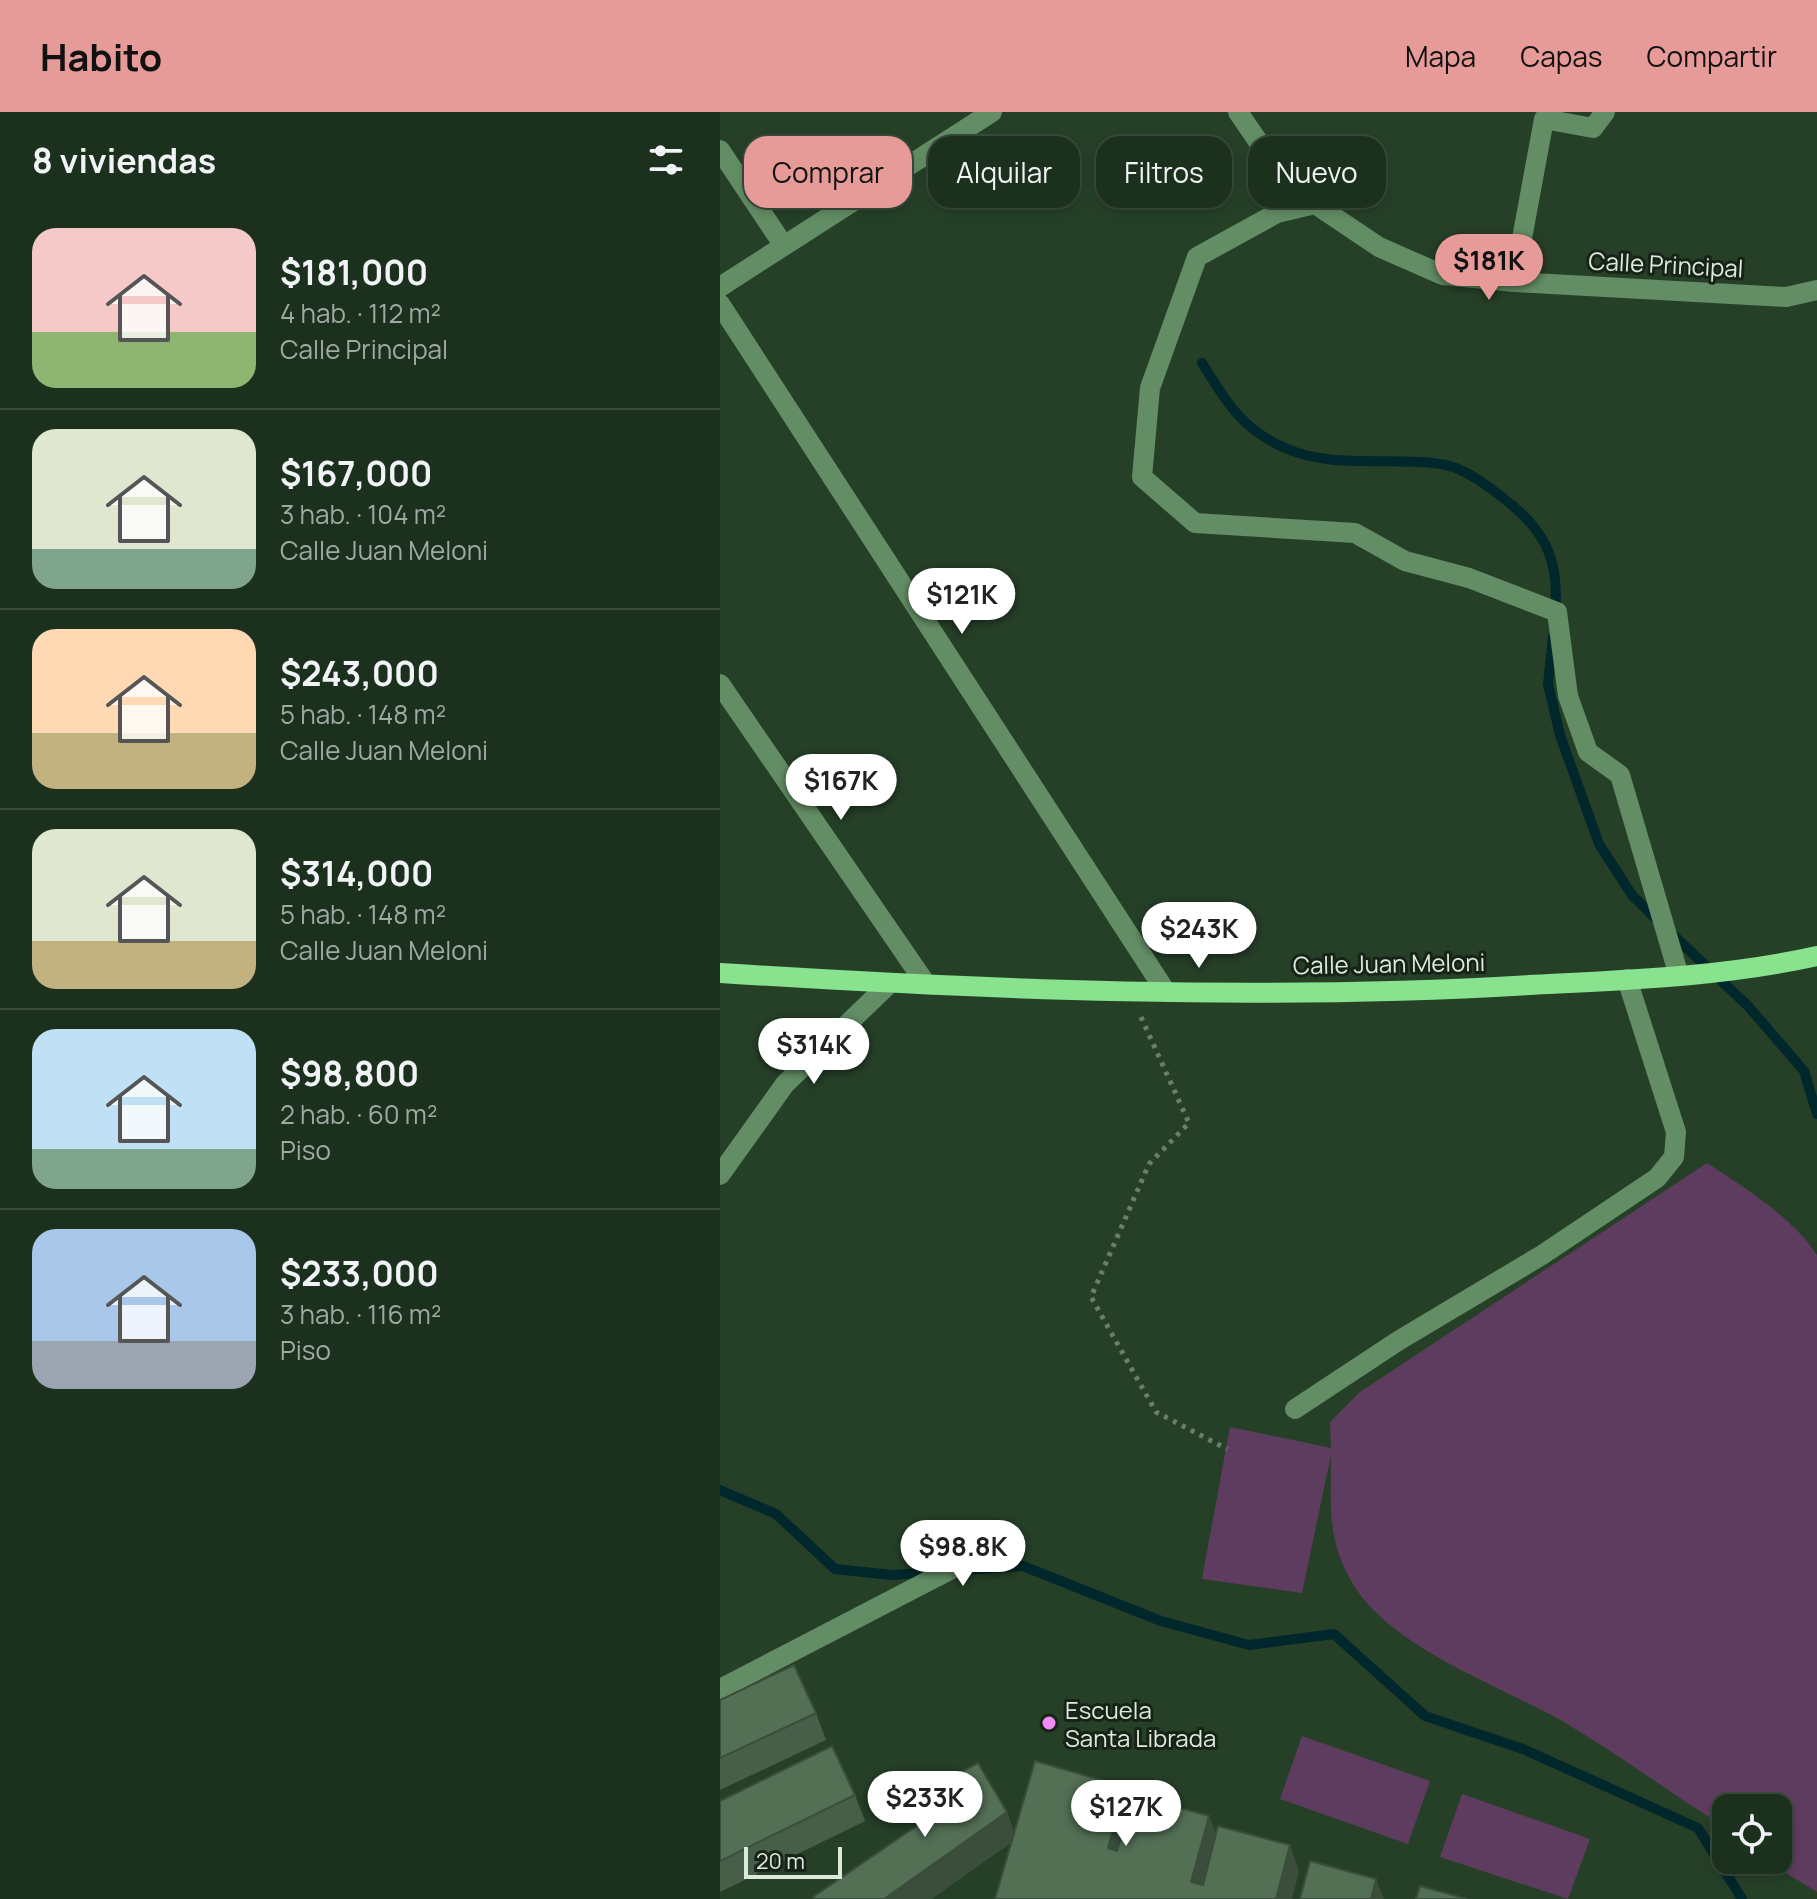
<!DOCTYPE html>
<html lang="es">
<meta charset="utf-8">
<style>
:root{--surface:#1c301e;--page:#253827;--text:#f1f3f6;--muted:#a0a9a4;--line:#3a4b3c;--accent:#e69b98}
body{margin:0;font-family:Manrope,sans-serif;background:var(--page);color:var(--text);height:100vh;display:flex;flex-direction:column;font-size:30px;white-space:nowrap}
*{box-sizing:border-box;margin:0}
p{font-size:26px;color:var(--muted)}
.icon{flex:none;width:44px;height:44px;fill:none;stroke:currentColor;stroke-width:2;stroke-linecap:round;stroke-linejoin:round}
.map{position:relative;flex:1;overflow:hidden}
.sheet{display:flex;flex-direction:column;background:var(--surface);width:720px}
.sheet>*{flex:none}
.hud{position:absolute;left:24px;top:24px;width:760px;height:72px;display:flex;gap:16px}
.controls{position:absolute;left:992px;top:1682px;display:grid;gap:16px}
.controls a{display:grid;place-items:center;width:80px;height:80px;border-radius:16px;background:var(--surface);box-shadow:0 4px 12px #0003,0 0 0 2px var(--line);font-size:40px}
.scale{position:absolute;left:24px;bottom:20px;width:98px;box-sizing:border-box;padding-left:8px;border:4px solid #dbeadb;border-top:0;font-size:22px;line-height:28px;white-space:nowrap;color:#dbeadb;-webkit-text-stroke:6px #182318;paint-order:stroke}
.price{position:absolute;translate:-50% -68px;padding:0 18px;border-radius:28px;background:#fff;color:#222;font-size:26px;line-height:52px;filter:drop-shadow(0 2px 4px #0008)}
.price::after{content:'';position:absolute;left:50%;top:48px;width:24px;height:18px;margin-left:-12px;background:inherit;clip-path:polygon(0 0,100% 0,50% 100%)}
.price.current{background:var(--accent);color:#111}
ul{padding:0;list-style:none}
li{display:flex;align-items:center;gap:24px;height:200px;padding:0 32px}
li+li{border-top:2px solid var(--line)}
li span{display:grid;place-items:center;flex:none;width:224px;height:160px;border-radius:24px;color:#555}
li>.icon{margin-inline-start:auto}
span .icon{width:96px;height:96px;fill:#fffc;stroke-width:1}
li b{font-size:34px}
h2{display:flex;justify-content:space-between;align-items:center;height:96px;padding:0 32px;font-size:34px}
.tag{padding:0 28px;border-radius:24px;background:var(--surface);box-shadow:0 4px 12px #0003,0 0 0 2px var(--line);font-size:28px;line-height:72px}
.tag.current{background:var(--accent);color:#111}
header{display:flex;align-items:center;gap:48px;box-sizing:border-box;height:112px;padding:0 40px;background:var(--accent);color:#111}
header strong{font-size:38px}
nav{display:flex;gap:44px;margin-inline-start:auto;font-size:28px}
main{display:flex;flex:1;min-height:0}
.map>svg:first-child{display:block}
</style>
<header>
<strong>Habito</strong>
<nav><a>Mapa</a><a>Capas</a><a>Compartir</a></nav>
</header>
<main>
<section class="sheet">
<h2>8 viviendas<svg class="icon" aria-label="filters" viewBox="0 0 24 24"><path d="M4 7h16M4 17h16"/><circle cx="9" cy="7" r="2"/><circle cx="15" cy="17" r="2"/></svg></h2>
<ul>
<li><span style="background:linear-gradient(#f6c9c9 65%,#8fb573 0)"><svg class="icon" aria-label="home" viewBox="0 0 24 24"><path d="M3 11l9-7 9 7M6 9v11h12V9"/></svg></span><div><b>$181,000</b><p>4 hab. · 112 m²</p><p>Calle Principal</p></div></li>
<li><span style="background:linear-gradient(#dfe7d0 75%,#7fa58c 0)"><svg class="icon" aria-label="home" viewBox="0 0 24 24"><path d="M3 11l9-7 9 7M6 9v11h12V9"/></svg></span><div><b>$167,000</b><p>3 hab. · 104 m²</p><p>Calle Juan Meloni</p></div></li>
<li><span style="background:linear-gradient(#ffd9b3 65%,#c2b280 0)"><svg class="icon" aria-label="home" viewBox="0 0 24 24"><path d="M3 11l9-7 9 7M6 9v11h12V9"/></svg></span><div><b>$243,000</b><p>5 hab. · 148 m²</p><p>Calle Juan Meloni</p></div></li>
<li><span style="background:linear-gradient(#dfe7d0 70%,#c2b280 0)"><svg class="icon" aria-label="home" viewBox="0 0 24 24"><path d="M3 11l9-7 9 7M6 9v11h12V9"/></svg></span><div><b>$314,000</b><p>5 hab. · 148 m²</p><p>Calle Juan Meloni</p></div></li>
<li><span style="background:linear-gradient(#bfe0f5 75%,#7fa58c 0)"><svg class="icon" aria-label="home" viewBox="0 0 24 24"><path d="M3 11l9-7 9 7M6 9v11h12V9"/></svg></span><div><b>$98,800</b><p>2 hab. · 60 m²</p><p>Piso</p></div></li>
<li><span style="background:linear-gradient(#a9c7e8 70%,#9aa5b1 0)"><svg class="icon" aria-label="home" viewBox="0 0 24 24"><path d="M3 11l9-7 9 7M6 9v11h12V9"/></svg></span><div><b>$233,000</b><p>3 hab. · 116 m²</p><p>Piso</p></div></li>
</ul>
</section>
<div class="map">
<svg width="1097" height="1787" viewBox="0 0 1097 1787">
<rect width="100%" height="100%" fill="#264028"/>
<path fill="#5e3c5f" d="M987 1051C1026 1077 1071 1104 1097 1143V1780L1045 1748H1058V1696H1006V1716C952 1682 899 1643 844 1610 781 1574 671 1536 633 1472 606 1427 611 1393 611 1343L582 1481 482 1467 510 1315 611 1336 610 1310 640 1280Z
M582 1624 710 1669 688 1732 560 1687Z
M742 1682 870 1727 848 1787 720 1745Z"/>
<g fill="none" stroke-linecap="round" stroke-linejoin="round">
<path stroke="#00272b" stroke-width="10" d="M482 251C506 289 521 317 565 336 616 358 669 344 721 352 737 354 757 366 770 376 818 411 841 438 835 501
M833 525 828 572 840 623 879 732 912 783 937 808
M949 819 1028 894 1084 959 1097 1002
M0 1378 56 1402 115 1457 172 1463 215 1460
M243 1458 303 1454 441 1509 529 1533 614 1522 705 1604 803 1637 978 1716 1022 1787"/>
<path stroke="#697f6a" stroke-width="5" stroke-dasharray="4 6" stroke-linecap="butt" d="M421 905 469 1011 429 1052 371 1185 436 1300 507 1337"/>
<path stroke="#638e65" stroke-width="20" d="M518 0 561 63 595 92 659 135 723 163 794 170 1066 185 1097 178
M0 38 64 134
M595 92 557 101 477 145 430 276 422 365 475 411 635 421 685 449 749 466 837 500 848 584 868 640 900 663 959 864
M794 170 824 7 873 16 885 0
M0 175 272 0
M0 192 446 880
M0 572 206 872
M0 1063 65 972 170 871
M575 1297 678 1229 822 1143 937 1066 954 1045 956 1020 907 867
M0 1577 270 1437"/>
<path stroke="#88e28e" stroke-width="20" d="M0 861C269 878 540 889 809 873 905 868 1003 865 1097 844"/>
</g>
<path fill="#475f48" d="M0 1588 96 1601 106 1628 0 1678Z
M206 1678 287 1700 294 1721 411 1689 489 1704 496 1723 579 1760 292 1730 211 1787H94L215 1702Z
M135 1683 145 1709 0 1780V1689Z"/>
<path fill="#3a4e3b" d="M405 1675 415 1702 398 1763 388 1736Z
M287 1700 296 1727 211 1787H164Z
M489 1704 499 1730 483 1787 471 1770Z
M570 1733 579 1760 572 1787H556Z
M656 1767 664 1787H651Z"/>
<path fill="#536f54" stroke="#3a4e3b" stroke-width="2" d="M74 1553 96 1601 0 1646V1588Z
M112 1634 135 1683 0 1749V1689Z
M315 1649 405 1675 388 1736 397 1739 413 1683 489 1704 471 1770 483 1773 498 1714 570 1733 556 1787H275Z
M258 1651 287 1700 164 1787H95L93 1785 220 1698 206 1678Z
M590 1749 656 1767 651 1787H580Z
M700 1774 747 1787H696Z"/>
<circle fill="#f18bf5" stroke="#182318" stroke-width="3" cx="329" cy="1611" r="8"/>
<g text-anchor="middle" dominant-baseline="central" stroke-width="6" stroke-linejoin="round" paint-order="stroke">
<g font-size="24" fill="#dbeadb" stroke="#182318">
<text transform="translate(946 152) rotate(3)">Calle Principal</text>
<text transform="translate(669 851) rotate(-1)">Calle Juan Meloni</text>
</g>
<g font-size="24" fill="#dbeadb" stroke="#182318" text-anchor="start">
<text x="345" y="1597">Escuela<tspan x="345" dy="28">Santa Librada</tspan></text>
</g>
</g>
</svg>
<div class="controls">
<a><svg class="icon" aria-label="locate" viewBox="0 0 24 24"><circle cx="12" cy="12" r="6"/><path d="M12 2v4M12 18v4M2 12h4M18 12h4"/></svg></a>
</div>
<div class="scale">20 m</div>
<b class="price current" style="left:769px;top:190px">$181K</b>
<b class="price" style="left:242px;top:524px">$121K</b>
<b class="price" style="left:121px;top:710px">$167K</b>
<b class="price" style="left:479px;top:858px">$243K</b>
<b class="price" style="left:94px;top:974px">$314K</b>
<b class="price" style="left:243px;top:1476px">$98.8K</b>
<b class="price" style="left:205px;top:1727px">$233K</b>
<b class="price" style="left:406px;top:1736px">$127K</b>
<div class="hud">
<a class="tag current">Comprar</a>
<a class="tag">Alquilar</a>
<a class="tag">Filtros</a>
<a class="tag">Nuevo</a>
</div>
</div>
</main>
